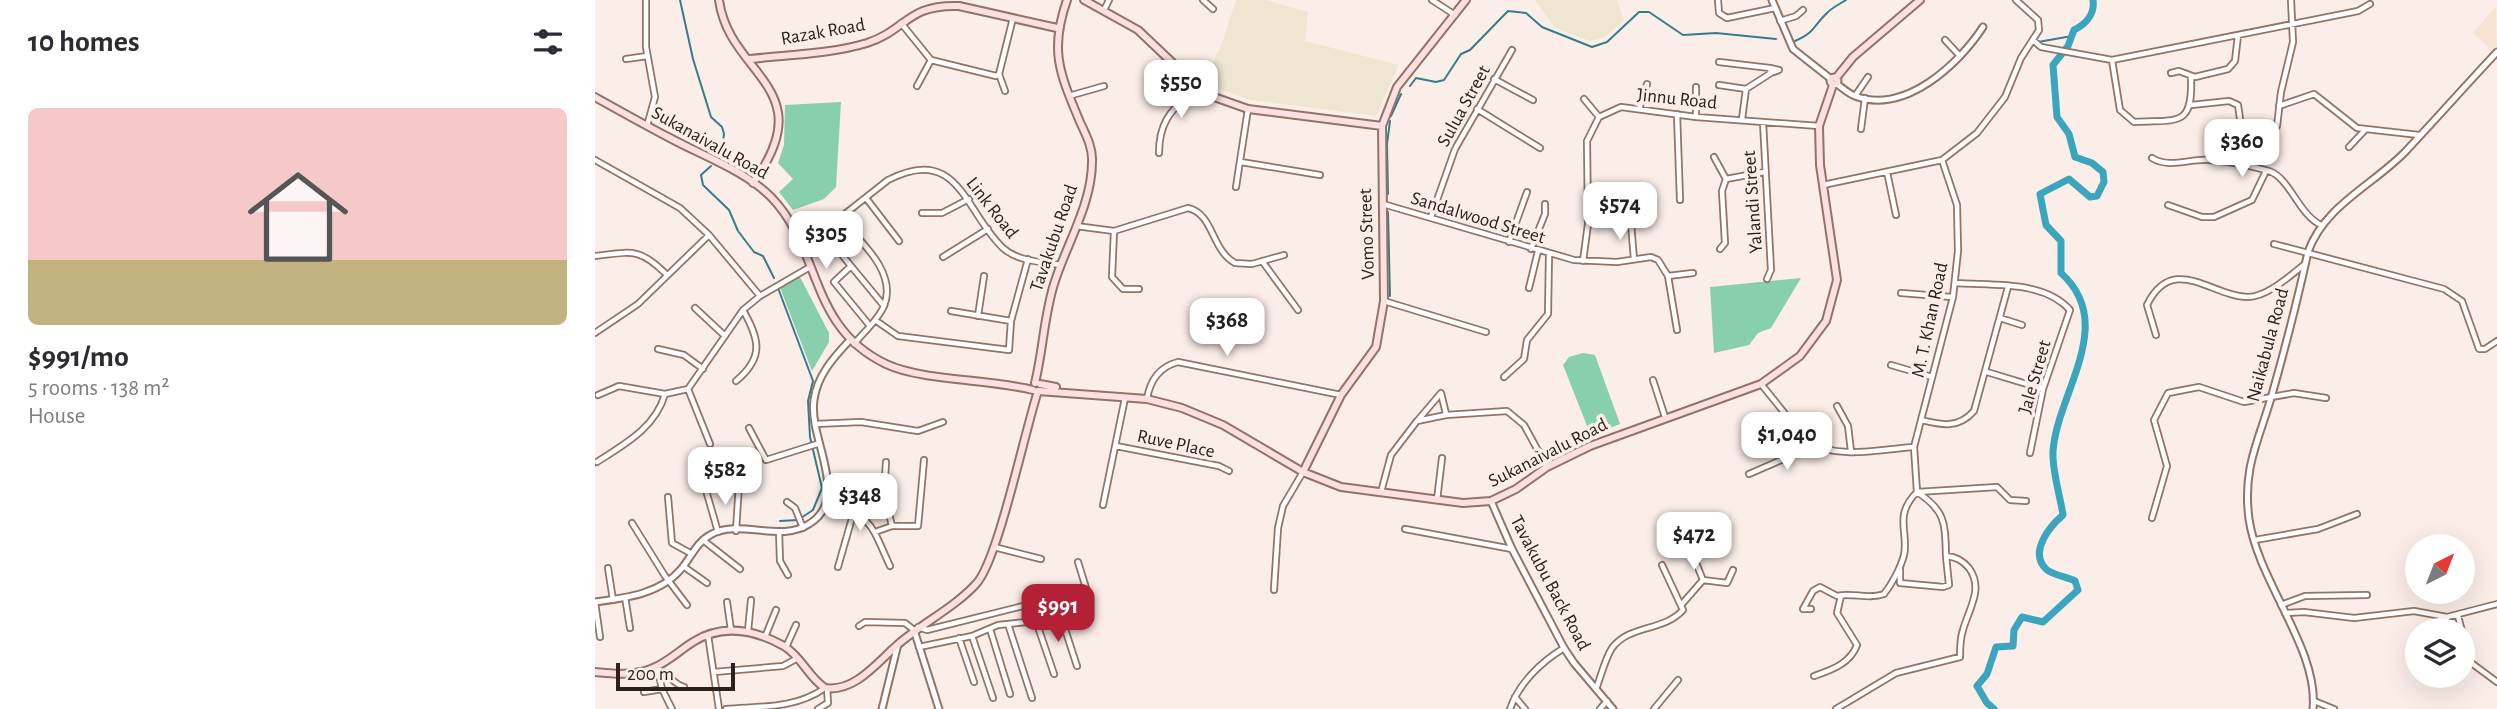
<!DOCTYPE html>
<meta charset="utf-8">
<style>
:root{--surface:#fff;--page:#f2f2f3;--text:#2b2b33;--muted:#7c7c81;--line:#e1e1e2;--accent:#b42137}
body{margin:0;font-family:"Alegreya Sans",sans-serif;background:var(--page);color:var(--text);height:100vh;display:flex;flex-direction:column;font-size:26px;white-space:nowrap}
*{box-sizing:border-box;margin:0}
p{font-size:23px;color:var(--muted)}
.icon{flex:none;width:38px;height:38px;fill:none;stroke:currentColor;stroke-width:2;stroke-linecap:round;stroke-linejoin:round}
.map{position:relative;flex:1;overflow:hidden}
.details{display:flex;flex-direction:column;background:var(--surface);width:595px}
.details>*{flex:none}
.needle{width:46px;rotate:42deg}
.tools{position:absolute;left:1810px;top:534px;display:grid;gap:14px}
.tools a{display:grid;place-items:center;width:70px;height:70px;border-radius:50%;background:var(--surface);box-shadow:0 7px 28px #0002;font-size:35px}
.scale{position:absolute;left:21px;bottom:18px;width:119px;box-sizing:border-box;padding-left:7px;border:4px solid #2c211b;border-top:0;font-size:19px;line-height:24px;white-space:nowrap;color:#2c211b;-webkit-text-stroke:5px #fbeee8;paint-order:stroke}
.price{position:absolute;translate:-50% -60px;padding:0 16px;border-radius:14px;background:#fff;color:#222;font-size:23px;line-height:46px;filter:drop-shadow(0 2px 4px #0008)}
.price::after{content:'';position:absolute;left:50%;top:42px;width:21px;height:16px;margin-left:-10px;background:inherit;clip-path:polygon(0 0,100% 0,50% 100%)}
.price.on{background:var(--accent);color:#fff}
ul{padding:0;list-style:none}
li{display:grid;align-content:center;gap:14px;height:371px;padding:0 28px}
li+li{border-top:2px solid var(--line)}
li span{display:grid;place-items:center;height:217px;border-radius:10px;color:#555}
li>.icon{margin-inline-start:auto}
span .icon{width:126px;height:126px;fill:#fffc;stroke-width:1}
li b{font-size:30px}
h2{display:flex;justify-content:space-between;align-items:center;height:84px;padding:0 28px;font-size:30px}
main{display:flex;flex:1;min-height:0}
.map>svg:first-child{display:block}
</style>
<main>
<section class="details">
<h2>10 homes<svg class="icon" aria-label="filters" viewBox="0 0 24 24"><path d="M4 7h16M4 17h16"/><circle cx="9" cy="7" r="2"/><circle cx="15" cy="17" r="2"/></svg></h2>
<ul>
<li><span style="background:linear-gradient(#f6c9c9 70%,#c2b280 0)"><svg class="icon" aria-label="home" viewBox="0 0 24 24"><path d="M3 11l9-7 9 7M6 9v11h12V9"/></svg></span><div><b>$991/mo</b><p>5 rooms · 138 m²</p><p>House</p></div></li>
</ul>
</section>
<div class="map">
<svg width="1902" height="709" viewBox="0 0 1902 709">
<rect width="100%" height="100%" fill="#fbeee8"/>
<path fill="#f6e3d3" d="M1901 6 1902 46 1897 50 1878 33Z"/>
<path fill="#efe6d1" d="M641 0H671L713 12 710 41 804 65 781 116 655 100 624 89 610 80 627 43Z
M940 0H1022L1029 20 1010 37 995 41 960 28Z"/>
<path fill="#88cfae" d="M246 102 241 187 229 199 198 210 184 192 198 179 183 163 189 145 190 105Z
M205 277 234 333V342L217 371 184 285Z
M1206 278 1176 328 1163 333 1154 345 1119 353 1115 287Z
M988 353 1000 355 1025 424 996 436 968 365 974 357Z"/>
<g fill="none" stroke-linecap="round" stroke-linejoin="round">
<path stroke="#367d8c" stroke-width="2" d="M85 0 98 59 116 117 127 127 129 134 126 157
M1200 41C1221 32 1218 26 1231 14 1236 8 1245 4 1251 0
M1443 42 1477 36
M815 86 821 78 841 82 849 80 866 54 875 50 913 11 931 13 947 27 997 47 1012 42 1044 12H1054L1088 35 1121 33 1181 39
M796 116 806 94
M116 166 106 175 108 185 134 210 143 231 159 252 168 256 179 278
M793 194 792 144 795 121
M793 212 795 296
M183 288 218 381 213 401 215 437 227 488 218 510 206 518
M185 521 203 520"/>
<path stroke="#3aa5bd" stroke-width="7" d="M1399 709 1392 703 1382 686 1392 674 1401 647 1418 646 1419 630 1427 617 1448 622 1483 590 1480 581C1472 577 1459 575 1452 570 1433 553 1454 527 1468 515 1465 495 1457 471 1458 451 1462 393 1523 324 1466 273V241L1451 225 1445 194 1474 179 1495 197 1502 196 1509 182 1508 172 1497 163 1480 157 1474 134 1462 117 1458 65 1473 46 1479 30C1491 24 1500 14 1498 0"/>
<g stroke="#907466" stroke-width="8">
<path id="minor" d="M51 0V47L60 97 52 126
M608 0 618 9
M837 0 860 15
M1123 0 1124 13 1132 18 1180 8
M509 10 514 0
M1185 21 1201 16 1208 10
M306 23 336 60 401 76 404 74 418 18
M1350 40 1365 56
M1438 40 1446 47 1517 60
M31 59 52 56
M1124 62 1175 68 1176 73 1151 89 1147 119
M1175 68 1184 70 1176 73
M1576 73 1584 71 1600 77 1633 69 1640 61 1643 35
M404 74 410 91
M1596 77C1598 129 1582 119 1539 122L1525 110 1517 60 1763 11 1775 4
M899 79 938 100
M1124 85 1151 89
M322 86 336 60
M1101 87V117
M474 96 509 86
M1260 96 1273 77
M989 99 1004 117
M1596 105 1634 101 1643 105 1648 140 1645 165
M1684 106 1719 94 1762 128 1824 135
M882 109 945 148
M1044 109 1052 84
M1082 114 1085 200
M1168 122 1176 270 1172 279
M1682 126 1686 92 1698 42 1696 0
M1266 129 1270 98
M1754 147 1770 130
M564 153C564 119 579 109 601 85
M1119 157 1131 179
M1557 158C1574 169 1596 158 1615 160 1634 161 1656 166 1674 171 1695 178 1703 214 1726 225
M0 160 85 208 114 235 165 296
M646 162 725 175
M1292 172 1301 215
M1228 185 1347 160 1382 133 1410 97 1426 58 1444 30 1443 20 1421 0
M641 187 653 109
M271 198 304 241
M788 204 979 260 1022 262 1056 257 1063 260 1073 276 1082 330
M1573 205 1607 217H1619L1657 200 1671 171
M327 213H347L374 199
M836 217 860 149 917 50
M245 218C264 240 303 272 289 306 283 320 269 332 259 344
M1036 224 1039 259
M481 226 519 231 593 208C619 214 616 250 640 263L657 264 689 255
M519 231 517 277 528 289H544
M228 232 289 306
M914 242 932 192
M1679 244 1849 289 1867 301 1884 349H1890L1902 341
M208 247 293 180C364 143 370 213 408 248 422 261 446 262 465 265
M936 249 950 214V204
M1125 249 1130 243 1127 191 1131 179 1169 172
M0 256C36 252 44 247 71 274
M348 257 393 229
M667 261 703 310
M988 261 993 224 992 141 1004 117 1026 107 1101 117 1224 126
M256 266 239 282 275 326
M1073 276 1098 273
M1360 283C1397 286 1448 280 1475 310L1448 389 1435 453
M934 288 943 251
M1306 293 1357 297
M789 301 891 332
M100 308 130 336
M356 311 416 321
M383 316 389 276
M1405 318 1427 325
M280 320 303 336 414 350 416 321 433 259
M0 333 43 304 114 235
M1561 335 1552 305C1578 252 1617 297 1653 297 1672 297 1696 275 1710 264
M63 349 89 355 108 369
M1296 365 1337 377
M1392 372 1448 389
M909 377 929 359 932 340 953 314 954 255
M1058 380 1070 417
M141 381C170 357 164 339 148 310
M1166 384 1213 442C1243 460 1286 449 1319 447
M93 389 115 444
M3 395 24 386 70 394 93 389 148 310 165 296 215 267
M552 399C555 380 564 367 583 362L746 395
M1242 406 1253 426 1256 451
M823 420 846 393 851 414
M1326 420C1347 425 1363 429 1379 411L1413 287
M220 424 266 422 323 431 348 422
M154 428 171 460 222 444
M521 446 624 466 634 471
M2 462C30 444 61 427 70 394
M291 462 289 493 297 526
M1154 474 1200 454 1213 442
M110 487 123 532
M786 492 796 455 822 421 851 415 912 411 929 425 952 467
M73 497 77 543 97 554
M842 500 847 458
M192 502 200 508 208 528
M233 503C278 516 276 525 295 566
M508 505 530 398
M1557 518 1572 466 1559 420 1573 393 1604 387 1649 402 1699 393 1731 398
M37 523 70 576 92 605
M810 529 917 549
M141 531 144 484
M184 531 185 561 193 575
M280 532 297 526H323L329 460
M108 540 145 569
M1660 540 1723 529 1762 514
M399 547 446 559
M1097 553 1108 580
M88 566 112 583
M243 567 259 511
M13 568 18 600
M1305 569V583L1348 587 1354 585 1351 556
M679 590 683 528 688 506 708 472
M30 597 35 628
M0 602 5 637
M132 602 136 630
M1087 604 1108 580 1132 583 1138 570
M1686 605 1710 596 1772 595
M1216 609H1208L1218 591 1225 587 1242 596C1258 592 1272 600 1289 594 1297 584 1306 567 1309 555 1314 532 1298 516 1322 492L1402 487 1415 500 1431 501
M1690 613 1709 612 1759 618 1819 611 1852 617 1902 604
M465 614 482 666
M1863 616 1875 662 1902 682
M441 621 459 674
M413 624 437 698
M264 626 270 622 310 623 319 630
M323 627 332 630 428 606
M395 629 415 694
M153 631 156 600
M113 635 124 709
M377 636 398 698
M170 637 181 610
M364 638 379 682
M191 647 201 625
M324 647 377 636 403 625 441 621 492 606 495 601 483 562
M62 666 67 689 77 709
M63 669C73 674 80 685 89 687
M119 672 188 666 203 658
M1219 676C1236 670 1255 664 1262 645L1242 613 1246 596
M1001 689C1006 676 1010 659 1017 648 1035 624 1068 632 1088 610L1067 565
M49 692 67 689
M920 697 930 709
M1719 701 1739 709
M131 709C166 706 200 709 230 688
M223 709 233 703 232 688
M915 709C924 683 946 662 969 648
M1005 709 1012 701
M1059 709 1083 680
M1241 709 1301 673 1365 657C1365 648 1365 638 1368 630 1374 608 1389 589 1374 568 1367 560 1361 557 1351 556 1350 523 1351 511 1322 492L1319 447 1358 297 1363 251 1362 205 1347 160"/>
</g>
<g stroke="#907466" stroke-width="9">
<path id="tertiary" d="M1177 0 1198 49 1236 79
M1242 84C1247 88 1254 94 1260 96 1310 115 1364 64 1388 27
M896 501 917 549 969 648 979 663 1018 709
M0 602C31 598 66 594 87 568 96 557 102 542 115 535 144 518 185 543 214 524 257 498 213 439 219 400 222 376 238 358 254 341
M319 630 344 709
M287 709 303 644
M1718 709C1724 649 1663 582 1654 519 1647 466 1665 439 1678 391 1691 345 1703 298 1713 252 1729 206 1778 185 1810 152 1841 119 1871 85 1902 52"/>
</g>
<g stroke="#907466" stroke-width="10">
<path id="secondary" d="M124 0C134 76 228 87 158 183
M489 0 543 30 601 85 619 97 653 109 787 126
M155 59C192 55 236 54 272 43 312 30 312 4 364 6L462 28
M1235.5 81a3.5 3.5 0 1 1 7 0a3.5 3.5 0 1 1-7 0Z
M1241 78 1258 57 1325 0
M0 97C25 111 50 125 75 138 108 156 149 170 176 197 227 249 213 327 291 364 327 381 395 379 438 390
M440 383C448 350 449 316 459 284 471 245 497 204 497 162 498 148 491 135 485 122 465 74 454 51 472 0
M445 384 461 387
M443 391 552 399 587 408 628 425 708 472 746 487 868 503 896 501 921 489 952 467 995 446 1166 384 1205 356 1231 321 1242 280 1225 165 1224 126 1238 85
M708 472 746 395 781 347 789 301 787 126 802 87 871 0
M0 672C19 674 40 676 58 668 73 662 85 650 98 642 128 623 160 630 189 646 207 657 213 677 230 688 259 692 280 665 300 647 325 624 358 609 381 584 403 561 430 430 443 391"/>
</g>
<use href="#minor" stroke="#fff" stroke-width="4.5"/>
<use href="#tertiary" stroke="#fff" stroke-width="5"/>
<use href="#secondary" stroke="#fce0e1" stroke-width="6"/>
</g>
<g text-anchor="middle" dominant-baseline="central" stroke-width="7" stroke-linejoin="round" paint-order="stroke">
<g font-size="19" fill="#2c211b" stroke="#fbeee8">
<text transform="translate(228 32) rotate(-10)">Razak Road</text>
<text transform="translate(1082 99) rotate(6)">Jinnu Road</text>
<text transform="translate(869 106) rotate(-61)">Sulua Street</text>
<text transform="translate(115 143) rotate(29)">Sukanaivalu Road</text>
<text transform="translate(1158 202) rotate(-94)">Yalandi Street</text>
<text transform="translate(397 208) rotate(52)">Link Road</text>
<text transform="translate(883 218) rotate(17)">Sandalwood Street</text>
<text transform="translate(772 234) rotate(-92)">Vomo Street</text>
<text transform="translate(459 238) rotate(-71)">Tavakubu Road</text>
<text transform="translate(1335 320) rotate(-78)">M. T. Khan Road</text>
<text transform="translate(1673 345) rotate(-75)">Naikabula Road</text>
<text transform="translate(1440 377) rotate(-74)">Jale Street</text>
<text transform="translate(581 444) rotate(12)">Ruve Place</text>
<text transform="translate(953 453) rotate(-27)">Sukanaivalu Road</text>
<text transform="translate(955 583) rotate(62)">Tavakubu Back Road</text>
</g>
</g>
</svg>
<div class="tools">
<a><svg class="needle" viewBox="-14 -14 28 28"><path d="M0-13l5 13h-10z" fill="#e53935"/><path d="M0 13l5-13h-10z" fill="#7c7c81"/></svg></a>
<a><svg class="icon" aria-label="layers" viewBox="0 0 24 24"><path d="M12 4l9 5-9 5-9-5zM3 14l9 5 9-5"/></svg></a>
</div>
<div class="scale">200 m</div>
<b class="price" style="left:586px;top:120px">$550</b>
<b class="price" style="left:1647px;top:179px">$360</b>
<b class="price" style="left:1025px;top:242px">$574</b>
<b class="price" style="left:231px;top:271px">$305</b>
<b class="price" style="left:632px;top:358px">$368</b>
<b class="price" style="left:1192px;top:472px">$1,040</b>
<b class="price" style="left:130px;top:507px">$582</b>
<b class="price" style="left:265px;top:533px">$348</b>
<b class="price" style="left:1099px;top:572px">$472</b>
<b class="price on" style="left:463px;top:644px">$991</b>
</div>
</main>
